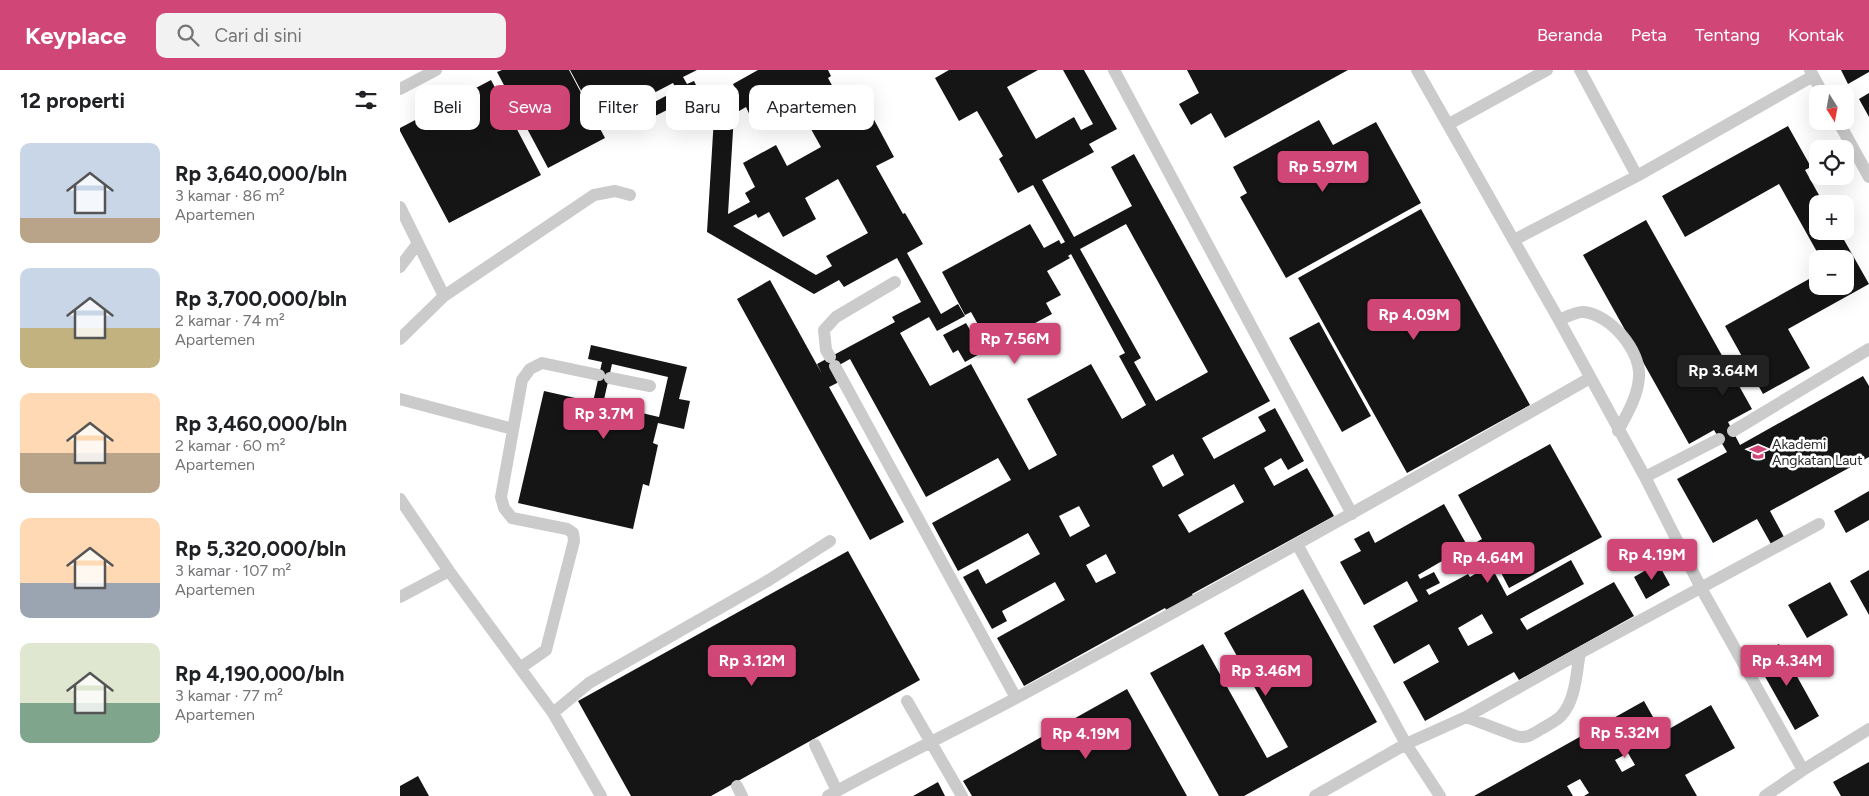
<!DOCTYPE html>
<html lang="id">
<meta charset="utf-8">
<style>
:root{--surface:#fff;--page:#f2f2f2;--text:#202124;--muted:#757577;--accent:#d04676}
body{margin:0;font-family:Figtree,sans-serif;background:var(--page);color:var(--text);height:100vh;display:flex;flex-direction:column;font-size:19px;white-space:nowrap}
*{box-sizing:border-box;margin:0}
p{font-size:16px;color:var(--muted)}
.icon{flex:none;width:28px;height:28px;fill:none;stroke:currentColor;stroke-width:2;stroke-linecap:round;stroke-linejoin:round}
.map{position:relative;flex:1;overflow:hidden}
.drawer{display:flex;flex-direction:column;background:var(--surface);width:400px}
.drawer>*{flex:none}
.hud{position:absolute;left:15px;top:15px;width:475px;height:45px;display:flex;gap:10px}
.needle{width:32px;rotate:169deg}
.buttons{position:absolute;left:1409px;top:15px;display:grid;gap:10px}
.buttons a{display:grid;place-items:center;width:45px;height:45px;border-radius:10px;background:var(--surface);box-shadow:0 5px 20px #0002;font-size:25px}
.price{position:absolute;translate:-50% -42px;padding:0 11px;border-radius:5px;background:var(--accent);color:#fff;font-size:16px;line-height:32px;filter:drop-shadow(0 1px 2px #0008)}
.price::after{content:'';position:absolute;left:50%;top:30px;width:15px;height:11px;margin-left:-8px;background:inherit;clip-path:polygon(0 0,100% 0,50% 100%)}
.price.current{background:#222;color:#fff}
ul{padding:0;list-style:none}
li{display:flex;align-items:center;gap:15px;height:125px;padding:0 20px}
li span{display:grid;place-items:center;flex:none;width:140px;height:100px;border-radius:10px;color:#555}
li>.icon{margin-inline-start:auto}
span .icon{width:60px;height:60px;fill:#fffc;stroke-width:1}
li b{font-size:21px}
h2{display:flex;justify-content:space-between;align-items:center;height:60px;padding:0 20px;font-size:21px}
.pill{padding:0 18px;border-radius:10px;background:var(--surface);box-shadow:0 5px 20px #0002;font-size:18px;line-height:45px}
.pill.current{background:var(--accent);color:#fff}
header{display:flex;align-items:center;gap:30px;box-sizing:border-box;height:70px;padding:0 25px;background:var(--accent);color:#fff}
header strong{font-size:24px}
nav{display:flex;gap:28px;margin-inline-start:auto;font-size:18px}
.search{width:350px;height:45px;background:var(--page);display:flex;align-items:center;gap:12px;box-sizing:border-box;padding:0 18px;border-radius:10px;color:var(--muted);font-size:19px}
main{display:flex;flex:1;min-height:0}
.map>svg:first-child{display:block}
</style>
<header>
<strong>Keyplace</strong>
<div class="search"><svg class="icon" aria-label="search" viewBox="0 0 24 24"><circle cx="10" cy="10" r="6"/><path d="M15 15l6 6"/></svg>Cari di sini</div>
<nav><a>Beranda</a><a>Peta</a><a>Tentang</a><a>Kontak</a></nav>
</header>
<main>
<section class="drawer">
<h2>12 properti<svg class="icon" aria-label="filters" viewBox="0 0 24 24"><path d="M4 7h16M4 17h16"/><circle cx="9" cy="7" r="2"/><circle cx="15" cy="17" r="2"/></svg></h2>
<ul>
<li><span style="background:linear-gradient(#c9d6e8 75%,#b9a48a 0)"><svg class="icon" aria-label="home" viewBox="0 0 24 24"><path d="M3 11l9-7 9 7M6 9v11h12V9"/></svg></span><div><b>Rp 3,640,000/bln</b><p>3 kamar · 86 m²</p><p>Apartemen</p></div></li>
<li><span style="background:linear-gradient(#c9d6e8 60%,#c2b280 0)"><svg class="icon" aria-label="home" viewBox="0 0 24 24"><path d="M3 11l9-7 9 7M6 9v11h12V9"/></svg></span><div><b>Rp 3,700,000/bln</b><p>2 kamar · 74 m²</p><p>Apartemen</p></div></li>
<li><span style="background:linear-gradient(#ffd9b3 60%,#b9a48a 0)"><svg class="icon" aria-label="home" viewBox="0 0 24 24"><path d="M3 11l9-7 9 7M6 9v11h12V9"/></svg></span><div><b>Rp 3,460,000/bln</b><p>2 kamar · 60 m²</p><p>Apartemen</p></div></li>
<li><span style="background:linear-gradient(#ffd9b3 65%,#9aa5b1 0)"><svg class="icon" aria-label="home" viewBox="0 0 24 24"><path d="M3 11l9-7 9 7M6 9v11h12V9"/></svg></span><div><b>Rp 5,320,000/bln</b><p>3 kamar · 107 m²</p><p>Apartemen</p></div></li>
<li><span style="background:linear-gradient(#dfe7d0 60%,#7fa58c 0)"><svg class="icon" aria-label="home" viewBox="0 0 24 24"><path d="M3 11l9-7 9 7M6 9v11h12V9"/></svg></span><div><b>Rp 4,190,000/bln</b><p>3 kamar · 77 m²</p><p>Apartemen</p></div></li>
</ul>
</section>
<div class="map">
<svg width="1469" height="726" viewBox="0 0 1469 726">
<rect width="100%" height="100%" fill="#fff"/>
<path fill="#151515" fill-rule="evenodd" d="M102 0H169L205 68 148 98 97 2Z
M170 0H297L283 7 287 14 294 11 300 23 293 26 296 31 285 36 283 32 255 46 249 35 277 20 273 13 198 52Z
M358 0H428L431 6 428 8 453 54 471 44 494 87 476 96 503 144 505 143 523 174 507 183 541 244 558 234 565 246 537 261 529 247 500 263 530 316 571 294 629 400 657 385 627 329 691 294 722 349 746 335 719 286 725 283 671 184 668 186 670 188 647 201 661 225 646 233 652 244 605 269 599 259 585 267 571 242 565 245 542 202 630 154 644 178 659 170 661 174 665 172 633 115 618 123 599 89 603 86 577 41 559 51 535 8 549 0H638L607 17 636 69 674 47 681 60 693 54 663 0H684L717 59 689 74 694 82 642 110 674 167 732 136 711 97 734 84 870 331 802 368 814 389 866 361 858 347 875 338 904 391 888 400 881 388 864 398 874 416 907 398 934 446 792 524 796 532 770 546 765 538 624 616 597 568 665 530 655 512 602 541 607 551 592 559 563 507 578 499 586 514 640 484 628 463 558 501 532 453 611 410 598 388 526 427 450 289 432 299 439 312 429 317 504 452 470 470 337 229 370 210 422 304 417 294 495 252 492 247 521 232 497 188 444 217 439 210 414 224 307 162 315 31 336 20 333 14ZM393 27 421 77 387 96 376 75 343 93 355 117 345 123 350 132 328 144 334 44 346 37 352 50ZM438 109 468 163 426 186 432 196 416 205 333 156 356 144 358 148 369 142 383 167 416 149 405 128ZM726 154 808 302 756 331 734 292 741 288 680 179ZM773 384 784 405 763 417 752 396ZM834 414 844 432 789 463 778 445ZM679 436 690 456 670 467 659 446ZM706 484 716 503 696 513 686 495Z
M787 0H948L825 68 811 43 791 55 779 34 799 23Z
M1441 0H1469V2L1448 14Z
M91 10 141 105 49 153 0 61V58Z
M1469 23V47L1459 29Z
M919 50 933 75 976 52 1021 133 886 208 840 127 847 123 833 97Z
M1388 56 1411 97 1405 100 1424 134H1418V161H1439L1469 214 1388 259 1410 298 1363 324 1325 256 1418 204V216H1445V189H1421L1379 114 1285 167 1262 126Z
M1021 139 1130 335 1007 403 898 208Z
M1246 150 1352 339 1328 352 1340 375 1463 306 1469 316V387L1370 441 1384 467 1371 474 1357 449 1313 473 1277 409 1327 382 1314 360 1289 374 1183 185Z
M919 252 971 346 942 362 889 268Z
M566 253 583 282 565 292 558 280 553 283 543 265Z
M191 275 287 297 279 329 290 331 284 359 258 353 253 373 258 375 249 416 243 414 233 459 118 433 144 321 193 332 202 292 188 289ZM212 294 268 307 259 347 203 334Z
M1150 374 1202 467 1109 518 1097 495 1092 498 1107 526 1171 490 1184 514 1120 549 1127 560 1214 512 1234 546 1119 610 1114 602 1025 651 1003 612 1039 592 1029 574 994 594 973 556 1018 531 1007 511 964 535 940 492 961 481 954 469 969 461 975 473 1044 434 1068 477 1082 469 1058 425ZM1061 480 1075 504 1070 507 1068 504 1029 525 1026 520 1040 513 1034 502 1020 509 1018 505ZM1082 544 1093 563 1068 576 1058 558Z
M1469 421V450L1446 463 1434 441Z
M448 481 520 610 311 726H231L178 631Z
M1258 493 1270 515 1246 529 1234 507Z
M1469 500V545L1450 511Z
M1430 512 1448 545 1407 568 1388 535Z
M903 519 977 652 844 726H819L750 603 803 574 867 688 888 677 824 563Z
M1379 574 1419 646 1395 660 1354 587Z
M727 619 787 726H572L563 711Z
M1244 631 1262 663 1311 635 1335 678 1285 705 1297 726H1184L1189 723 1180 709 1167 716 1173 726H1074ZM1228 683 1235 695 1222 702 1215 690Z
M1469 692V726H1441L1433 712Z
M18 706 29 726H0V716Z
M538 712 545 726H513Z"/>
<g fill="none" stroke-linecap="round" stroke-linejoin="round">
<path stroke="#cbcbcb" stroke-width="12" d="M714 0 952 444
M1017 0 1159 250 1245 407 1301 518 1403 700 1469 659
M1180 0 1237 106
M1410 0 1423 24
M0 19 36 0
M1438 51 1469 107
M1049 54 1147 0
M0 137 44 226
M1114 170 1237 106 1413 6
M0 197 18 173
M1159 250C1166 247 1177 241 1184 242 1211 245 1241 281 1239 307 1238 326 1227 344 1218 361
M0 269 44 226 194 125 215 121 230 125
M430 287 426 280 424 260 436 247 495 212
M435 296 616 628
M210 308 250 316
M0 329 113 359
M1333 361 1469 279
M1245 407 1319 369
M0 429 49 501 153 643 201 726
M897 474 1006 674 1040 726
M0 527 49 501
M120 598 146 580 174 471 173 463 167 459 112 448 104 438 101 427 122 310 130 299 142 293 199 305
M507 631 562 726
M153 643 189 613 369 510 430 471
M1066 647 1116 666C1127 669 1133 664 1141 659 1148 655 1156 651 1161 646 1176 630 1176 604 1180 583
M415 675 437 721
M337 716 342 726
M428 726C490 691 555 661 618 627 810 524 1000 417 1190 308
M915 726 1006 674 1066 647 1180 583 1419 454
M1365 726 1403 700"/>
</g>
<defs>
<g id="university-bare" transform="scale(1.35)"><path d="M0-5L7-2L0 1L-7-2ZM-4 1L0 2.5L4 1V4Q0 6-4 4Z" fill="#d04676" stroke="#fff" stroke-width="2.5" paint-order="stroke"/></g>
</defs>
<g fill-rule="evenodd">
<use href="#university-bare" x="1358" y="382"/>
</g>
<g text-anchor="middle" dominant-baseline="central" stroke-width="5" stroke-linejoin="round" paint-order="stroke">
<g font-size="14" fill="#2e2e2e" stroke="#fff" text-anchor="start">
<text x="1372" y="374">Akademi<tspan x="1372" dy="16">Angkatan Laut</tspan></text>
</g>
</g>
</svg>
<div class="buttons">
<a><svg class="needle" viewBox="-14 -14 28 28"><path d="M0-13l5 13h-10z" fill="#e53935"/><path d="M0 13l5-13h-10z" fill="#757577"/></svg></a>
<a><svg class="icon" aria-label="locate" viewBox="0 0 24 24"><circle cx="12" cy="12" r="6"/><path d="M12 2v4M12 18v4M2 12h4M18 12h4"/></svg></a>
<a>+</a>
<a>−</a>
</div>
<b class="price" style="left:923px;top:123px">Rp 5.97M</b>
<b class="price" style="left:1014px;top:271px">Rp 4.09M</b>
<b class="price" style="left:615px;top:295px">Rp 7.56M</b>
<b class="price current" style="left:1323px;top:327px">Rp 3.64M</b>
<b class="price" style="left:204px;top:370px">Rp 3.7M</b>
<b class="price" style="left:1252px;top:511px">Rp 4.19M</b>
<b class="price" style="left:1088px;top:514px">Rp 4.64M</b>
<b class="price" style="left:352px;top:617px">Rp 3.12M</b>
<b class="price" style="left:1387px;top:617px">Rp 4.34M</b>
<b class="price" style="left:866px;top:627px">Rp 3.46M</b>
<b class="price" style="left:1225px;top:689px">Rp 5.32M</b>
<b class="price" style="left:686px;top:690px">Rp 4.19M</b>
<div class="hud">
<a class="pill">Beli</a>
<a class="pill current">Sewa</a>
<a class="pill">Filter</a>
<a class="pill">Baru</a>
<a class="pill">Apartemen</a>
</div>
</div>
</main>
